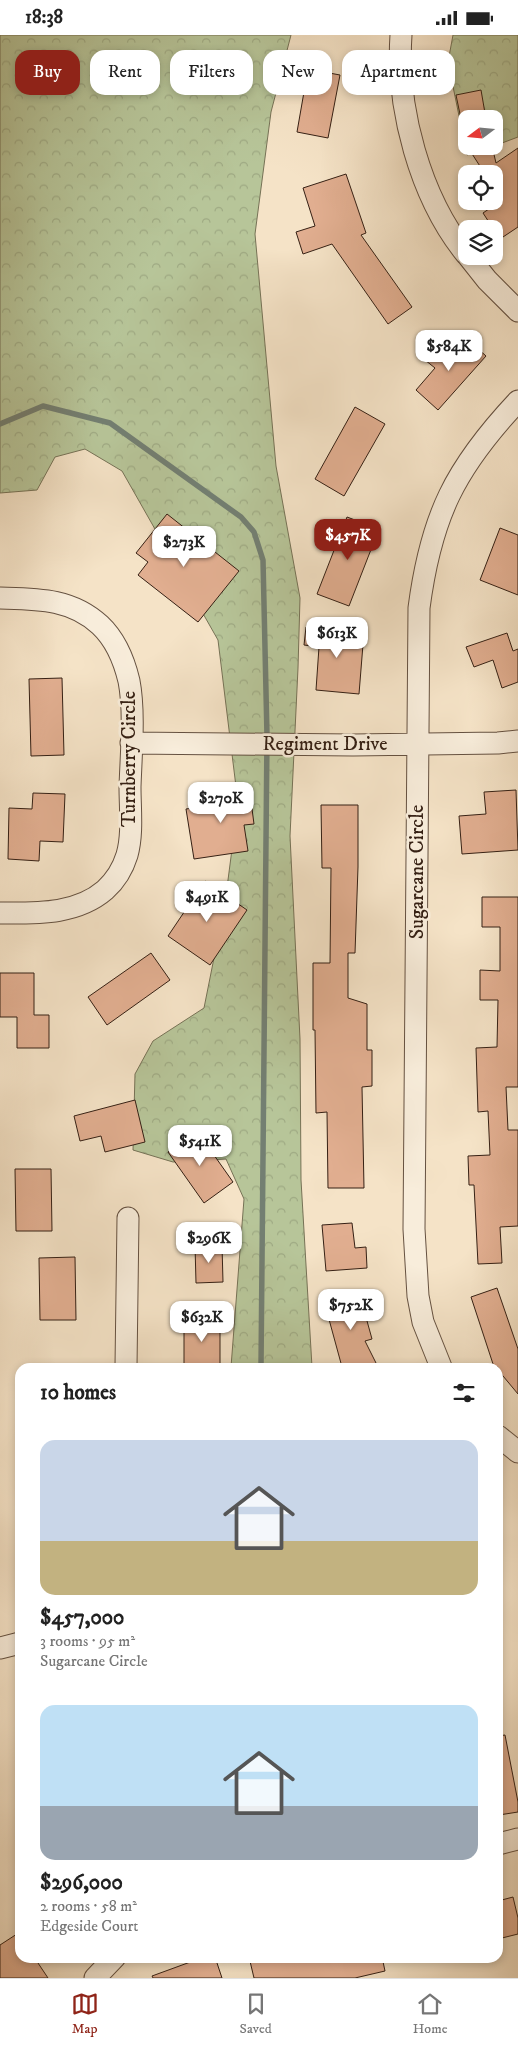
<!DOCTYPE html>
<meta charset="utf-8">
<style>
:root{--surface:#fff;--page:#f6f6f6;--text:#222;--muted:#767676;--line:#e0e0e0;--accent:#8f2418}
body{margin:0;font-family:"IM FELL DW Pica",serif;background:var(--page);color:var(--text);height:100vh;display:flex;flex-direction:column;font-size:19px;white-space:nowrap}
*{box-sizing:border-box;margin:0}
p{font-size:16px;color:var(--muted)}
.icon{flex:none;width:28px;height:28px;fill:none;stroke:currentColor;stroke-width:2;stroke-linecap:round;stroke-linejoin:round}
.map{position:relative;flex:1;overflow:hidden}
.side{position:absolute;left:15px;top:1328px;width:488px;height:600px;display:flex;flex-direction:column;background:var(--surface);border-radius:15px;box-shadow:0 2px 8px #0003}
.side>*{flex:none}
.guide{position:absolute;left:15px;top:15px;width:489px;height:45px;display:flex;gap:10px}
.needle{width:32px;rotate:254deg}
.buttons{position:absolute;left:458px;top:75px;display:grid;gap:10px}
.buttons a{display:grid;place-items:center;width:45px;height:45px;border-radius:10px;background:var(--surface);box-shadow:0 2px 8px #0003;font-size:25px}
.price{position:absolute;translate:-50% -42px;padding:0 11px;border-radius:10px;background:#fff;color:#222;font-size:16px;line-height:32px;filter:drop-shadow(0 1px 2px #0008)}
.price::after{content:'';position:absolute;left:50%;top:30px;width:15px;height:11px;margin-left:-8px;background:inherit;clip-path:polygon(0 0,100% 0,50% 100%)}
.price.on{background:var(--accent);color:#fff}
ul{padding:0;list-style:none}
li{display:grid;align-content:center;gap:10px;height:265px;padding:0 25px}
li span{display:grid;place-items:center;height:155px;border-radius:15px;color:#555}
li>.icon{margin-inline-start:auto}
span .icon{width:90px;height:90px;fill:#fffc;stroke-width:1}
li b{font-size:21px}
h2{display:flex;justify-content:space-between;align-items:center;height:60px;padding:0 25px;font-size:21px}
.pill{padding:0 18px;border-radius:15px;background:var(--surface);box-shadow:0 2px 8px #0003;font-size:18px;line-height:45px}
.pill.on{background:var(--accent);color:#fff}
.status{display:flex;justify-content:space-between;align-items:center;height:35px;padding:0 25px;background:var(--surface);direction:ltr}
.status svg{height:14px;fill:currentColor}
.tabs{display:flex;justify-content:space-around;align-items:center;height:70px;border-top:1px solid var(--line);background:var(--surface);font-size:14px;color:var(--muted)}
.tabs a{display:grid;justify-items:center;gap:2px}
.tabs .on{color:var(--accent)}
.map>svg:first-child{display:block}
</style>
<div class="status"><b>18:38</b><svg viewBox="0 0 49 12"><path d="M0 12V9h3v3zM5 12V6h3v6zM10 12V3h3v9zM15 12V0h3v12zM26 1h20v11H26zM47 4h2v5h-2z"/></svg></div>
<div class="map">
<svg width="518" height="1943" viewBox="0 0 518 1943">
<defs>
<pattern id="forest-crowns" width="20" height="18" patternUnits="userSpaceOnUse" patternTransform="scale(1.25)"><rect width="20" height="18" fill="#b7c599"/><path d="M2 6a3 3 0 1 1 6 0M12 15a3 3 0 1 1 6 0" fill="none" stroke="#9ea983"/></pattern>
</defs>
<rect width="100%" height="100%" fill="#f5e3c7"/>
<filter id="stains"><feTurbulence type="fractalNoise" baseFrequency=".004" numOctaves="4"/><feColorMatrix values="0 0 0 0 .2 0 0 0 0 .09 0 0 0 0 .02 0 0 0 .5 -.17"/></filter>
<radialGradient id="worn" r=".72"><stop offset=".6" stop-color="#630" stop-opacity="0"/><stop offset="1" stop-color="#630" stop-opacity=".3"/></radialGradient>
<path fill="url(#forest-crowns)" stroke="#767256" d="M0 0H291L271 77 255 199 276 431 300 563 298 633 290 801 300 1004 301 1145 312 1332H231L244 1164 226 1124 173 1127 133 1115 135 1039 153 1006 204 973 225 868 238 768 218 605 122 436 85 414 55 422 37 455 0 458Z
M453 0H518V102L494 111V84H466V111H492L467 120 448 27Z"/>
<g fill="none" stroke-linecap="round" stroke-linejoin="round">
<path stroke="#737f72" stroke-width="5.5" d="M0 389 43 371 110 388 241 482 254 497 263 525 267 701 261 1332"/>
</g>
<path fill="#e1ae90" stroke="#352014" d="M308 34 340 40 328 103 297 97Z
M481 55 486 84H466V108L456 60Z
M467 111H492L496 128 518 113V192L500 204 483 178 502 165 494 151V139H485Z
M346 139 366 198 361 200 412 272 388 289 332 209 303 219 296 197 315 191 303 153Z
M465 302 486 321 438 375 416 355 435 333 425 325 435 313 446 323Z
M355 372 385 389 344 461 315 444Z
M167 479 239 536 198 587 138 540 148 527 136 518Z
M347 482 379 494 349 571 317 559Z
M500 493 518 500V560L480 545Z
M306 592 364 597 359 659 316 655 319 612 304 610Z
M507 598 513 616 518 614V647L502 653 493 625 474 632 466 612Z
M62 643 64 720 31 721 29 644Z
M249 751 254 789 244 790 248 816 194 824 186 774 212 770 210 757Z
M516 755 518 815 462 819 459 781 486 779 484 757Z
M33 758 65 759 63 807 40 806 39 826 8 824 9 773 32 774Z
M321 770H358V832L355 918H348V963L367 969V1015H372V1051L362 1052 364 1153H328L327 1077 316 1078 315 995H313V928H330L331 833H322Z
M205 846 247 875 210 930 168 901Z
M482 862H518V1052H506L508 1095H518V1191L500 1192 502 1228 478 1229 474 1150H469L468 1121 490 1120 488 1076 478 1077 476 1013 497 1012 498 965H480V935L500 936V892H482Z
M151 918 170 945 107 990 88 962Z
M0 938H34V980H49V1013H17V982H0Z
M135 1065 145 1107 105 1117 101 1101 80 1106 74 1081Z
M197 1096 233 1147 204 1168 168 1117Z
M15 1134H51L52 1196H16Z
M352 1188 355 1213 366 1212 367 1233 326 1236 322 1190Z
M195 1210H222L223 1247 196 1248Z
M75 1222 76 1285H40L39 1223Z
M497 1253 518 1314V1359L498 1335V1332H494L471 1262Z
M359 1257 372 1304 365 1306 378 1332H342L324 1266Z
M184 1283H220V1332H184Z
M505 1700 518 1767V1777L499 1780 498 1770V1701Z
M513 1862 518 1883V1899L498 1904V1866Z
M20 1897V1922H34L48 1943H0V1910Z
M204 1922H215L222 1943H153L152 1941Z
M249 1922H382L385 1936 355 1943H254Z"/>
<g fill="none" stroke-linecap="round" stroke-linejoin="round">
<g stroke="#655141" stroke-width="23">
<path id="minor" d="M401 0C396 73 420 162 466 219
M468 221 487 245 518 276
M0 563C36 564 71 563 100 590 116 605 124 625 129 646 135 677 131 720 130 752 130 774 133 799 127 820 123 833 115 846 105 855 76 880 36 878 0 878
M131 708 353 710 498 708 518 706
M126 1332 128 1183
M441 1332 423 1287 418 1261 414 1194 419 573C431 481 455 433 518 366
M498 1401 518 1417
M0 1613 20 1608
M498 1809 518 1804
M95 1943 115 1922"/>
</g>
<use href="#minor" stroke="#f8eddb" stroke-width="21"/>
</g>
<g text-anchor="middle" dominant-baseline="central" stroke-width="5" stroke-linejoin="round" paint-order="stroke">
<g font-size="20" fill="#352014" stroke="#f8eddb">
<text x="325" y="709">Regiment Drive</text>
<text transform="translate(129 724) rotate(-90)">Turnberry Circle</text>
<text transform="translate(417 837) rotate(-90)">Sugarcane Circle</text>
</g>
</g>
<rect width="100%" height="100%" filter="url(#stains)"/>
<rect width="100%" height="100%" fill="url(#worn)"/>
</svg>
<div class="buttons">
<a><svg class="needle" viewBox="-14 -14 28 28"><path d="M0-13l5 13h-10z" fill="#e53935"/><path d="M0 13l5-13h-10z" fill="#767676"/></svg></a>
<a><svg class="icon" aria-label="locate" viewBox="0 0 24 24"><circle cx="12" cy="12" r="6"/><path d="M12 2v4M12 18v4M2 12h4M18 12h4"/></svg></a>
<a><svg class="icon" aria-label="layers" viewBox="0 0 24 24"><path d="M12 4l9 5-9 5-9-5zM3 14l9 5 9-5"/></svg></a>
</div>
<b class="price" style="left:449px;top:337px">$584K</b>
<b class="price on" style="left:348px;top:526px">$457K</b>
<b class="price" style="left:184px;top:533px">$273K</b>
<b class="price" style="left:337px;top:624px">$613K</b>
<b class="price" style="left:221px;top:789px">$270K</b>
<b class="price" style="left:207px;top:888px">$491K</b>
<b class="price" style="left:200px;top:1132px">$541K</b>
<b class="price" style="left:209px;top:1229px">$296K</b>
<b class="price" style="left:351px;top:1296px">$752K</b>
<b class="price" style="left:202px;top:1308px">$632K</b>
<div class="guide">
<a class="pill on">Buy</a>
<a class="pill">Rent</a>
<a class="pill">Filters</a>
<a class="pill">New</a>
<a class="pill">Apartment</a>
</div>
<section class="side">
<h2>10 homes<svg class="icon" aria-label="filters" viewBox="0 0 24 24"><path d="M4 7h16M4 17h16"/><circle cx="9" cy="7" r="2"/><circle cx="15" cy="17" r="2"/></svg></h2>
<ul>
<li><span style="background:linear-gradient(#c9d6e8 65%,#c2b280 0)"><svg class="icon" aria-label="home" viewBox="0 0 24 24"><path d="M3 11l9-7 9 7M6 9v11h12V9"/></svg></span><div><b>$457,000</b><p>3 rooms · 95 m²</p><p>Sugarcane Circle</p></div></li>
<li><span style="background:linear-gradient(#bfe0f5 65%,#9aa5b1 0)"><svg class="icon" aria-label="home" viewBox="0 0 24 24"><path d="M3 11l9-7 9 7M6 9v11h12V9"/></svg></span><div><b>$296,000</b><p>2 rooms · 58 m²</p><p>Edgeside Court</p></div></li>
</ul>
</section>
</div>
<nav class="tabs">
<a class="on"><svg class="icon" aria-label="map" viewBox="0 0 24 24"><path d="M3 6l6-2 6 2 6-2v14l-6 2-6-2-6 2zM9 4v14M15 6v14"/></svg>Map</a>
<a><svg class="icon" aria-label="saved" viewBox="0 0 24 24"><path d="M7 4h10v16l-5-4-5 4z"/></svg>Saved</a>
<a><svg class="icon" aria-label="home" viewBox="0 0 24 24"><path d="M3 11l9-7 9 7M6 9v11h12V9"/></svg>Home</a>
</nav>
